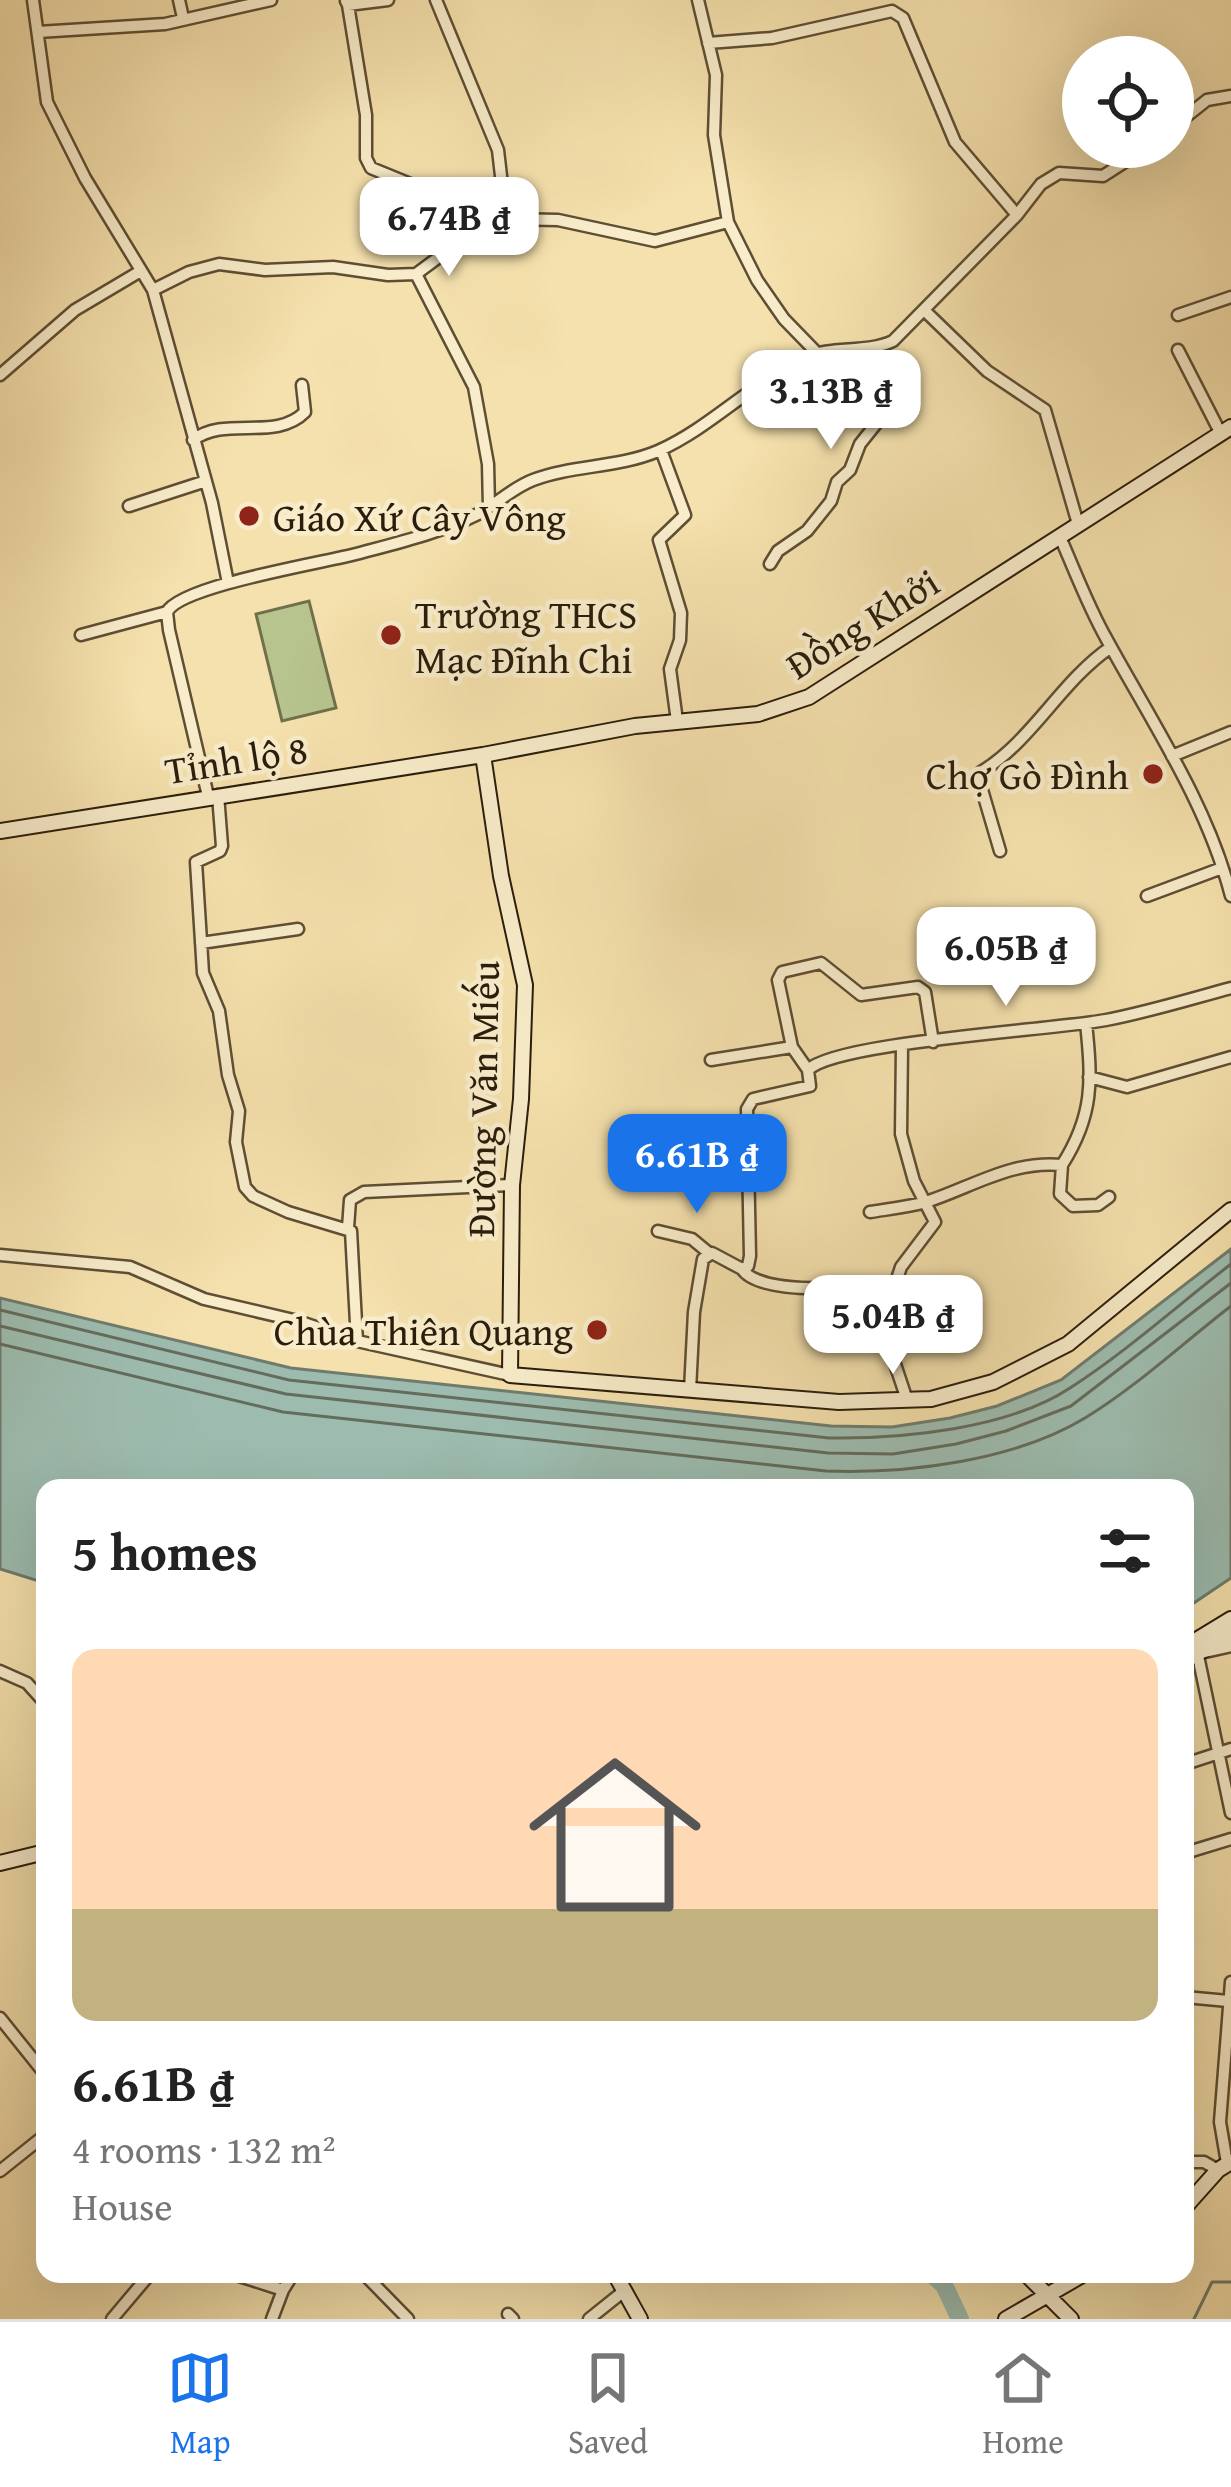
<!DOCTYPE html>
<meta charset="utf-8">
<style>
:root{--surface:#fff;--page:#f2f2f2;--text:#222;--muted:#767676;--line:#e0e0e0;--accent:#1a73e8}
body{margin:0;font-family:"Gentium Book Plus",serif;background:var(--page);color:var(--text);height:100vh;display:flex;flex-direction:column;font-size:45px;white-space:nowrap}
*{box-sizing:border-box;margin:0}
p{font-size:39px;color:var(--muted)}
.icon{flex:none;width:66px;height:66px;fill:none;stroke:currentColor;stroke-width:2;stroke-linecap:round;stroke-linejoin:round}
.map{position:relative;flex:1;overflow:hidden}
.panel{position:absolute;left:36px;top:1479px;width:1158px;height:804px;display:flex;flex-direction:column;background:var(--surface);border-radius:24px;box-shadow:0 12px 48px #0002}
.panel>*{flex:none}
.controls{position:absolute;left:1062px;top:36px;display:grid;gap:24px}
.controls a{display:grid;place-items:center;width:132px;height:132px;border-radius:50%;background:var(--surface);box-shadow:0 12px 48px #0002;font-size:60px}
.price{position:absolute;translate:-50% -102px;padding:0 27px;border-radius:24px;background:#fff;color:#222;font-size:39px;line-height:78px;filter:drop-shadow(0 3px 6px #0008)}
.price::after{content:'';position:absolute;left:50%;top:72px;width:36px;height:27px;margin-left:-18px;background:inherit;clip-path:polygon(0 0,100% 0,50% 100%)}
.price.active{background:var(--accent);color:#fff}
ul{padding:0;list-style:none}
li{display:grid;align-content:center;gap:24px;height:636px;padding:0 36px}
li span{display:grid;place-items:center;height:372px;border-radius:24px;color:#555}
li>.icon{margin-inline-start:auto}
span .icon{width:216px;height:216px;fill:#fffc;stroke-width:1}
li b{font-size:51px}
h2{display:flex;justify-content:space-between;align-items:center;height:144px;padding:0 36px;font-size:51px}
.menu{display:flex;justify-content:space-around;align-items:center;height:168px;border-top:3px solid var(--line);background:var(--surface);font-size:33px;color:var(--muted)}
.menu a{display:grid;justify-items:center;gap:6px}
.menu .active{color:var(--accent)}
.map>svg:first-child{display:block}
</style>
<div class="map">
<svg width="1231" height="2319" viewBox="0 0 1231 2319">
<rect width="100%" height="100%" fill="#f5e1ad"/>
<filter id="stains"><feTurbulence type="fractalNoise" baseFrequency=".00167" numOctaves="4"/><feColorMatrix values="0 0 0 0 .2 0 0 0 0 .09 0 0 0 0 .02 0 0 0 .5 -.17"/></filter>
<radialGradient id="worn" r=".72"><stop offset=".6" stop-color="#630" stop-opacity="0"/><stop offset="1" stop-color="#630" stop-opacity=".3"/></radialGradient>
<path fill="#b7c48e" stroke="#71704c" stroke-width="3" d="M309 601 336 708 282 721 256 614Z"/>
<path fill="#9dbcaf" stroke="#6f7c6d" stroke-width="3" d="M1231 1249V1578L1185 1609V1488H45V1583L0 1569V1298L291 1368 831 1426 892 1427 950 1418 997 1406 1061 1380Z"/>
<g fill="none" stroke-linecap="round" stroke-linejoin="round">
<path stroke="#646c5d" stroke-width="3" d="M0 1310 289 1380 829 1438C902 1439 1008 1429 1070 1388 1126 1352 1178 1305 1231 1264
M0 1326 286 1394 828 1453 893 1454 956 1444 1006 1431 1071 1406 1231 1283
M0 1344 283 1412 826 1471C907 1474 1014 1461 1085 1418 1136 1387 1183 1343 1231 1306"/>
<path stroke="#6f7c6d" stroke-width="3" d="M1194 2319 1212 2282H1231"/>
<path stroke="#9dbcaf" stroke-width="18" d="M932 2274 944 2285 960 2319"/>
<g stroke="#5e4e34" stroke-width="15">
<path id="street" d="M33 0 47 102 85 178 153 290 212 503 228 583
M179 0 183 18
M436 0 498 150 506 219
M698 0 716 75 714 135 728 222 757 280 784 319 817 353
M346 1 348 5 388 0
M348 5 366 115V158L371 168 454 202 462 240
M38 32 165 24 271 0
M708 43 772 38 892 11 903 18 955 142 1017 215
M1173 127 1207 100 1231 96
M416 274 474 387 488 464 489 507
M153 290 189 272 219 264 265 270 333 267 388 275 416 274 462 240 506 219 558 220 655 241 728 222
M925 311 987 371 1045 410 1078 524
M1178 315 1231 297
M1178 350 1221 434
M0 375 75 310 139 272
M193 440C226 415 275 442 305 412L302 385
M661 450 685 515 659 540 681 613 680 640 670 669 677 721
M129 506 206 481
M1060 537C1075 571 1088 606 1106 638 1151 721 1207 803 1231 896
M770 564 778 551 807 531 831 501 837 482 850 470 860 444 900 394 902 380 875 363 870 348
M81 635 167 612
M1172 756 1231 732
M218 795 222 846 220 851 196 862 203 973 219 1011 228 1075 239 1111 236 1142 245 1187 253 1196 288 1212 351 1231 357 1341
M208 796 169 630 167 612C180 586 321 563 356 554 397 543 440 533 478 514 497 504 512 488 533 480 572 465 618 468 658 451 710 428 750 384 804 358 832 345 865 354 893 341L1017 215 1041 184 1059 173 1103 176 1148 147
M1000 851 980 783 981 772C1033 740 1061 681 1111 647
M1147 896 1222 868
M201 943 298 929
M902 1046 901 1134 914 1181 935 1222 901 1267 896 1282 894 1361 907 1400
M711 1060 792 1047
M808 1070C835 1042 1053 1030 1106 1020 1148 1012 1190 999 1231 988
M1089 1077 1127 1087 1231 1057
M1062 1165 1060 1194 1073 1206 1098 1205 1109 1197
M870 1212C889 1209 908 1207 926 1202 972 1187 1012 1160 1062 1165 1094 1115 1092 1080 1086 1023
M348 1228 350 1200 364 1192 512 1185
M658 1231 692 1239 709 1253
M0 1255 130 1267 204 1299 298 1321 357 1341 510 1375
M742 1269C760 1297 865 1288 896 1282
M690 1390 694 1312 703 1259 712 1253 742 1269 748 1266 750 1256 747 1109 753 1099 810 1086 808 1070 792 1047 778 980 782 972 821 963 861 995 918 987 925 992 933 1042
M1197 1651 1231 1813
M1205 1652 1231 1646
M0 1671 27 1683 45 1703
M1185 1764 1231 1749
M1185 1853 1231 1839
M1185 1997 1228 2001
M0 2018 45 2074
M45 2039V2040
M1185 2162H1204L1218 2170
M1227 2163 1220 2122 1231 1982
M0 2171 45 2135
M233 2274 283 2290
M364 2274 408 2319
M508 2314 513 2319
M112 2319 150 2274
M272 2319 283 2290 293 2274
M589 2319 624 2291"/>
</g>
<g stroke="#2b1d0b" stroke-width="18">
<path id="secondary" d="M483 755 501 876 525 985 521 1099 512 1185 510 1375 839 1402 931 1399 993 1382 1068 1344 1231 1210
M0 831 483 755 635 726 758 714 809 697 1231 427
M1185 1647 1231 1619
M1185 1661 1231 1633
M0 1863 45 1852
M1185 2207 1218 2170 1231 2162
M615 2274 640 2319
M1026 2274 1071 2319
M1006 2319 1084 2274"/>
</g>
<use href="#street" stroke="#f8ecca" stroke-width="10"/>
<use href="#secondary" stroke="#f8ecca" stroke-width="14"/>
</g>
<g fill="#8f2418" stroke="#f8ecca" stroke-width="4.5">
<circle cx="249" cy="516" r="12"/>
<circle cx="391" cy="635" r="12"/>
<circle cx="1153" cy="774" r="12"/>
<circle cx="597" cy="1330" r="12"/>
</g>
<g text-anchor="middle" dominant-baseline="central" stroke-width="9" stroke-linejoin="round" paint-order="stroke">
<g font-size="39" fill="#2b1d0b" stroke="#f8ecca" text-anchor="start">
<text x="273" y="516">Giáo Xứ Cây Vông</text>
<text x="415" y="613">Trường THCS<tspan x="415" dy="45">Mạc Đĩnh Chi</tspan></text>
<text x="1129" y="774" text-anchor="end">Chợ Gò Đình</text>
<text x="573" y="1330" text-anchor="end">Chùa Thiên Quang</text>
</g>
<g font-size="39" fill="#2b1d0b" stroke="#f8ecca">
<text transform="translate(862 623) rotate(-32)">Đồng Khởi</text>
<text transform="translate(236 759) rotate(-9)">Tỉnh lộ 8</text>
<text transform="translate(482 1099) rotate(-89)">Đường Văn Miếu</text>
</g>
</g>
<rect width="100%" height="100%" filter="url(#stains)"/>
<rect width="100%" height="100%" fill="url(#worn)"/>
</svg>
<div class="controls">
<a><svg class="icon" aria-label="locate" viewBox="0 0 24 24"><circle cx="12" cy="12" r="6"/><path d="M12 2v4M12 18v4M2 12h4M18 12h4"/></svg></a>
</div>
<b class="price" style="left:449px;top:279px">6.74B ₫</b>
<b class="price" style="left:831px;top:452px">3.13B ₫</b>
<b class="price" style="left:1006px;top:1009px">6.05B ₫</b>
<b class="price active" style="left:697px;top:1216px">6.61B ₫</b>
<b class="price" style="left:893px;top:1377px">5.04B ₫</b>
<section class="panel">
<h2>5 homes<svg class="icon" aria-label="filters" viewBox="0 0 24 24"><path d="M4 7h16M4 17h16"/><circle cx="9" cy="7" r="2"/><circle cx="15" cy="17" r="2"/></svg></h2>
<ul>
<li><span style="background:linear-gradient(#ffd9b3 70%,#c2b280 0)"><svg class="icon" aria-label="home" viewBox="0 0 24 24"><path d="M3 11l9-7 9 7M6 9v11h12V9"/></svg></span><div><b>6.61B ₫</b><p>4 rooms · 132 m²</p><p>House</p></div></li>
</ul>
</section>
</div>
<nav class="menu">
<a class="active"><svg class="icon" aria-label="map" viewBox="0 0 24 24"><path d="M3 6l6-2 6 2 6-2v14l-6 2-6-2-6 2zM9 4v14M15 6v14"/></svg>Map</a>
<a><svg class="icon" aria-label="saved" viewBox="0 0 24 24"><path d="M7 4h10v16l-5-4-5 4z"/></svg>Saved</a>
<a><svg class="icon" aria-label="home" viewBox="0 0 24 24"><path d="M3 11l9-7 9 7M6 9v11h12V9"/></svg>Home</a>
</nav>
